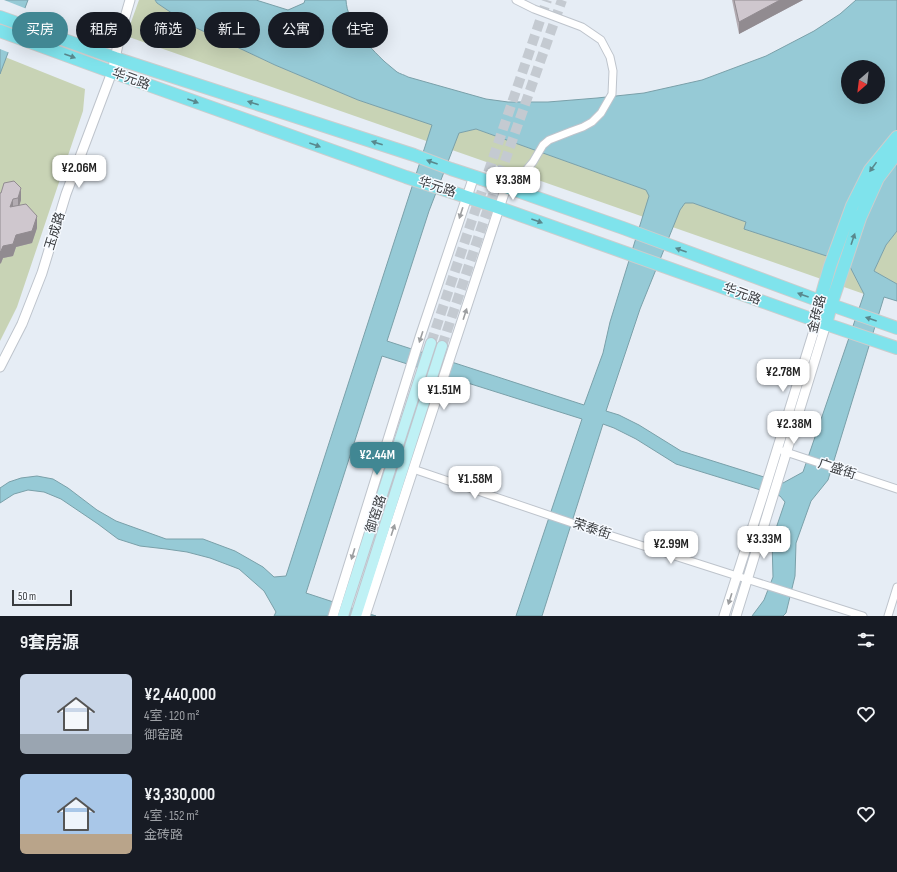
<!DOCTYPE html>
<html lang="zh">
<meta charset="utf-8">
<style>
:root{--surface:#171b24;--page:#20242c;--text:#f1f3f6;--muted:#9ea1a6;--accent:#418793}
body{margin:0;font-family:"Sofia Sans Condensed","Noto Sans SC",sans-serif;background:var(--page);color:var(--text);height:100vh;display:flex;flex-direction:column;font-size:15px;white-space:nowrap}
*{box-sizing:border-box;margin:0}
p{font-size:13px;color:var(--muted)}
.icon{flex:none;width:22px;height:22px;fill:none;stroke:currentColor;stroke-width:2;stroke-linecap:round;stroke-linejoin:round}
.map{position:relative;height:616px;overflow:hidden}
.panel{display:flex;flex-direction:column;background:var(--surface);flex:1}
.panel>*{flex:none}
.top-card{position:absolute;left:12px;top:12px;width:400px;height:36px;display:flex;gap:8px}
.needle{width:26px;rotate:208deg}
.tools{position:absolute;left:841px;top:60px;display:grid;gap:8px}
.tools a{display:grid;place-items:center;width:44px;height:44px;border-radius:50%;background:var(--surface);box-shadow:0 4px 16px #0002;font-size:20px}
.scale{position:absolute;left:12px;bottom:10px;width:60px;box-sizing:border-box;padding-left:4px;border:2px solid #3a3d40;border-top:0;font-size:11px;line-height:14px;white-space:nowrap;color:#3a3d40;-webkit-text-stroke:3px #f6faff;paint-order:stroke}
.price{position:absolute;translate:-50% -34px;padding:0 9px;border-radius:8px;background:#fff;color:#222;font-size:13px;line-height:26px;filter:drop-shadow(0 1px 2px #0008)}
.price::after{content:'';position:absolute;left:50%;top:24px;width:12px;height:9px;margin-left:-6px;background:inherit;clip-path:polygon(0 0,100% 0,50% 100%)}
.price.active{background:var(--accent);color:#fff}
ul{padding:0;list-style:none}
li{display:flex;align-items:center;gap:12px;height:100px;padding:0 20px}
li span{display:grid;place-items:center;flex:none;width:112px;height:80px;border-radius:6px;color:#555}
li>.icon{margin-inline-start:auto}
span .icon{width:48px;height:48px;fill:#fffc;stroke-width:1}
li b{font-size:17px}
h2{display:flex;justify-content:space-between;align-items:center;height:48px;padding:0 20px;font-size:17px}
.chip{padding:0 14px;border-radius:18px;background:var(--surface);box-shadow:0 4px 16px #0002;font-size:14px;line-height:36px}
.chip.active{background:var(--accent);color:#fff}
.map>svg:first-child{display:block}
</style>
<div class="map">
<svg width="897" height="616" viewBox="0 0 897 616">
<rect width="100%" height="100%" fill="#e6edf5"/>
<path fill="#c8d3b5" d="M139 0H155L157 3 188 24 275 65 358 100 459 133 476 129 646 190 693 203 747 222 745 229 848 263 864 294 126 36Z
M0 55 85 89 83 111 17 307 0 341Z
M897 231V284L874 271 886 245Z"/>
<path fill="#96cad6" stroke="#7aa0a9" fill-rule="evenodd" d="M0 0H28L0 74Z
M155 0H256L288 10 304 3 305 0H346C347 23 369 47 385 62 389 65 393 69 397 72 400 74 405 75 408 77L486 99 508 102H548L597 98 644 93 702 80 766 56 814 31 840 14 856 0H897V231L886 245 874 271 897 284V301L884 297 828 480 811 501 796 543 795 576 786 613 783 616H752L764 600 773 577 772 540 785 502 780 496 676 464 636 439 614 428 603 424 542 616H516L582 419 382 356 306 593 376 616H274L276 612 264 591 239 569 210 558 187 552 166 549 140 546 118 539 98 524 61 499 44 492 28 490 14 494 0 503V488L9 482 21 478 37 476 53 479 68 488 97 510 116 521 166 539H203L235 551 263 567 274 577 286 576 432 125 358 100 275 65 188 24 157 3ZM848 67H878V97H848ZM476 129 646 190 649 196 610 322 603 353 584 405 387 341 429 211 459 133ZM685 203H693L746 222 744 229 848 263 864 294 803 472 783 483 681 451 639 425 619 415 606 411 640 309 680 210Z"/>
<path fill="#e6edf5" d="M0 0H4L27 9 10 53 0 49Z"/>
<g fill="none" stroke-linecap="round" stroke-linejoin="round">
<path stroke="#c4cad1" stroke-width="10" stroke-dasharray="10 5" stroke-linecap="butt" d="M431 343 472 220 547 0
M442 346 483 223 562 0"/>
<g stroke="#bec4cc" stroke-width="9">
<path id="minor" d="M506 187 522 175 533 162 543 145 549 140 572 131 583 127 592 122 601 113 612 94 613 71 610 57 601 40 582 27 534 9 516 0
M783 451 897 489
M413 469 581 526 737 576 863 616
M888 616 897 587"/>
</g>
<g stroke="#bec4cc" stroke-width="11">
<path id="tertiary" d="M0 367 22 324 42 273 66 194 112 72 121 31 130 0
M333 616 420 337 474 176
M365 616 506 187
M724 616 763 495 817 321
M736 616 826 324"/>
</g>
<g stroke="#bec4cc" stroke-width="12">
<path id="secondary" d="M343 616 431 343
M356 616 442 346"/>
</g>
<g stroke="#cccdcd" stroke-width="14">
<path id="primary" d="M0 17 115 58 414 155 451 169 506 187 623 228 820 301 897 328
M0 31 112 72 406 177 500 208 817 321 897 348
M817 321 820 301 830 266 852 206 870 170 897 137
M826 324 831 305 860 218 878 178 897 153"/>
</g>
<use href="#minor" stroke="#fff" stroke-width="7"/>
<use href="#tertiary" stroke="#fff" stroke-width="9"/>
<use href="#secondary" stroke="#bff1f5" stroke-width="10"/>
<use href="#primary" stroke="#7fe3ec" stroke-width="12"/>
</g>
<path fill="#b2abb1" d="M732 0H803L739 34Z
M14 181 21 200 19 205 37 228 32 243 16 247 13 256 3 258 1 263V193Z"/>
<path fill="#918b90" d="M780 0H803L739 34V22Z
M21 188V200L18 210V198Z
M13 199V211L10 207Z
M37 216V228L32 243 16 247 13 256 3 258 1 263 0 264V252L3 246Z"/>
<path fill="#cfc7ce" stroke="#918b90" d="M734 0H780L739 22Z
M14 181 21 188 18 198 13 199 10 207 26 204 37 216 32 231 16 235 13 244 3 246 1 251 0 252V193H1L4 183Z"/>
<defs><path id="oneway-solid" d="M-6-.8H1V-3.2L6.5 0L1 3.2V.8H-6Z"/></defs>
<g fill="#59888d">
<use href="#oneway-solid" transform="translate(70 56) rotate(20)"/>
<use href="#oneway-solid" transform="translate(193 101) rotate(20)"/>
<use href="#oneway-solid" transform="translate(253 103) rotate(-162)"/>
<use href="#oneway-solid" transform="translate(377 143) rotate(-162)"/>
<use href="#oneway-solid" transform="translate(315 145) rotate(20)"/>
<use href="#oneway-solid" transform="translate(432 162) rotate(-160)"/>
<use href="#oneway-solid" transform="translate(873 167) rotate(126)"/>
<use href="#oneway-solid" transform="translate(537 221) rotate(20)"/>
<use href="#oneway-solid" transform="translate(853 239) rotate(-71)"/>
<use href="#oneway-solid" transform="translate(681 250) rotate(-160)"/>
<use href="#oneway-solid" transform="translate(803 295) rotate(-160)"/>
<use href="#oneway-solid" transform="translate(871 319) rotate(-161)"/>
</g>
<g fill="#9c9ea0">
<use href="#oneway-solid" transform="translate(461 213) rotate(108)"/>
<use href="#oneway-solid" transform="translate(465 314) rotate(-72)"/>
<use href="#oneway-solid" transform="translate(421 337) rotate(108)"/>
<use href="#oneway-solid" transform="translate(393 530) rotate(-72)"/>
<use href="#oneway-solid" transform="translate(353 554) rotate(107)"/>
<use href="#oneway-solid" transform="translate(730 599) rotate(108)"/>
</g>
<g text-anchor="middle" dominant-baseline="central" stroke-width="3" stroke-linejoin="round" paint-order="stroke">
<g font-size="13" fill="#3a3d40" stroke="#f6faff">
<text transform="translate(131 79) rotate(20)">华元路</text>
<text transform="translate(437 187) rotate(18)">华元路</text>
<text transform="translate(55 231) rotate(-73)">玉成路</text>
<text transform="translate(742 294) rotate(20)">华元路</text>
<text transform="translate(817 314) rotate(-76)">金砖路</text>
<text transform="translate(837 469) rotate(18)">广盛街</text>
<text transform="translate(376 514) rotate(-72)">御窑路</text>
<text transform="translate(592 529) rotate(18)">荣泰街</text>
</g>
</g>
</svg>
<div class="tools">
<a><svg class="needle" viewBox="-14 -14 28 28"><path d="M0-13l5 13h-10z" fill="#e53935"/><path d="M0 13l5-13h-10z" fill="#9ea1a6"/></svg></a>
</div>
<div class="scale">50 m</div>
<b class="price" style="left:79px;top:189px">¥2.06M</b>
<b class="price" style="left:513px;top:201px">¥3.38M</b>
<b class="price" style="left:783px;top:393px">¥2.78M</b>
<b class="price" style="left:444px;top:411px">¥1.51M</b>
<b class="price" style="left:794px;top:445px">¥2.38M</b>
<b class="price active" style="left:377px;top:476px">¥2.44M</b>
<b class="price" style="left:475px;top:500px">¥1.58M</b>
<b class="price" style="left:764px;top:560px">¥3.33M</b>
<b class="price" style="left:671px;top:565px">¥2.99M</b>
<div class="top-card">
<a class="chip active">买房</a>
<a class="chip">租房</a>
<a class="chip">筛选</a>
<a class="chip">新上</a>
<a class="chip">公寓</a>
<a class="chip">住宅</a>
</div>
</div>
<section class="panel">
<h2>9套房源<svg class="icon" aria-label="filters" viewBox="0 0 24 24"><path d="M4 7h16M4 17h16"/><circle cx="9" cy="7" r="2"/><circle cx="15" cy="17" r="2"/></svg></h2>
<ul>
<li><span style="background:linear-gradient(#c9d6e8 75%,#9aa5b1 0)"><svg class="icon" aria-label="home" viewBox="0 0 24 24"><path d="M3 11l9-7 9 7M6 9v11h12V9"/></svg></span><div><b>¥2,440,000</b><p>4室 · 120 m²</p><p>御窑路</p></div><svg class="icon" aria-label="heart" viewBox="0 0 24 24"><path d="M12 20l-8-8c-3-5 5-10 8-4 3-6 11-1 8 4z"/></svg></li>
<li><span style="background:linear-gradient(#a9c7e8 75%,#b9a48a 0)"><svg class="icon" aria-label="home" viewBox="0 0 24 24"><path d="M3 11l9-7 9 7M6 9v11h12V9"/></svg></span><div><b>¥3,330,000</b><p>4室 · 152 m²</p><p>金砖路</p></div><svg class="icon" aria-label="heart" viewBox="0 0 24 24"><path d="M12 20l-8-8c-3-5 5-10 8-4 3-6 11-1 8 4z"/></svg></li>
</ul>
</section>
